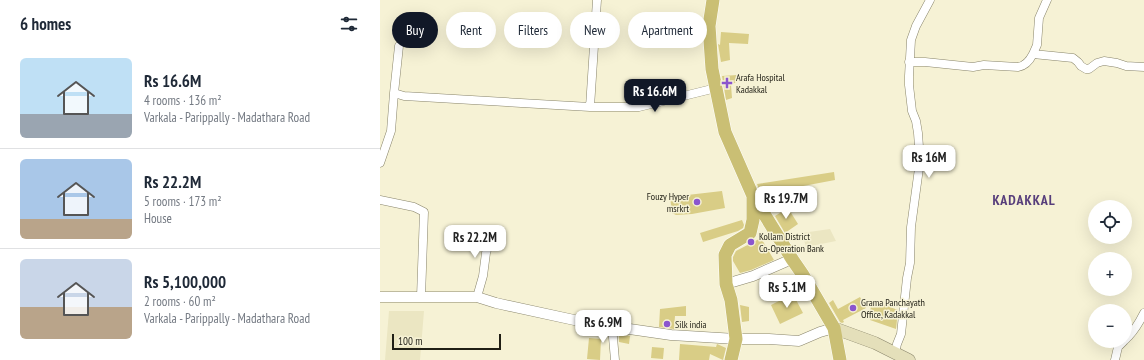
<!DOCTYPE html>
<meta charset="utf-8">
<style>
:root{--surface:#fff;--page:#f2f2f3;--text:#1f2937;--muted:#747a83;--line:#e0e1e3;--accent:#111827}
body{margin:0;font-family:"PT Sans Narrow",sans-serif;background:var(--page);color:var(--text);height:100vh;display:flex;flex-direction:column;font-size:15px;white-space:nowrap}
*{box-sizing:border-box;margin:0}
p{font-size:13px;color:var(--muted)}
.icon{flex:none;width:22px;height:22px;fill:none;stroke:currentColor;stroke-width:2;stroke-linecap:round;stroke-linejoin:round}
.map{position:relative;flex:1;overflow:hidden}
.sheet{display:flex;flex-direction:column;background:var(--surface);width:380px}
.sheet>*{flex:none}
.banner{position:absolute;left:12px;top:12px;width:380px;height:36px;display:flex;gap:8px}
.controls{position:absolute;left:708px;top:200px;display:grid;gap:8px}
.controls a{display:grid;place-items:center;width:44px;height:44px;border-radius:50%;background:var(--surface);box-shadow:0 4px 16px #0002;font-size:20px}
.scale{position:absolute;left:12px;bottom:10px;width:109px;box-sizing:border-box;padding-left:4px;border:2px solid #201f15;border-top:0;font-size:11px;line-height:14px;white-space:nowrap;color:#201f15;-webkit-text-stroke:3px #f6f2d5;paint-order:stroke}
.price{position:absolute;translate:-50% -34px;padding:0 9px;border-radius:8px;background:#fff;color:#222;font-size:13px;line-height:26px;filter:drop-shadow(0 1px 2px #0008)}
.price::after{content:'';position:absolute;left:50%;top:24px;width:12px;height:9px;margin-left:-6px;background:inherit;clip-path:polygon(0 0,100% 0,50% 100%)}
.price.active{background:var(--accent);color:#fff}
ul{padding:0;list-style:none}
li{display:flex;align-items:center;gap:12px;height:100px;padding:0 20px}
li+li{border-top:1px solid var(--line)}
li span{display:grid;place-items:center;flex:none;width:112px;height:80px;border-radius:6px;color:#555}
li>.icon{margin-inline-start:auto}
span .icon{width:48px;height:48px;fill:#fffc;stroke-width:1}
li b{font-size:17px}
h2{display:flex;justify-content:space-between;align-items:center;height:48px;padding:0 20px;font-size:17px}
.tag{padding:0 14px;border-radius:18px;background:var(--surface);box-shadow:0 4px 16px #0002;font-size:14px;line-height:36px}
.tag.active{background:var(--accent);color:#fff}
main{display:flex;flex:1;min-height:0}
.map>svg:first-child{display:block}
</style>
<main>
<section class="sheet">
<h2>6 homes<svg class="icon" aria-label="filters" viewBox="0 0 24 24"><path d="M4 7h16M4 17h16"/><circle cx="9" cy="7" r="2"/><circle cx="15" cy="17" r="2"/></svg></h2>
<ul>
<li><span style="background:linear-gradient(#bfe0f5 70%,#9aa5b1 0)"><svg class="icon" aria-label="home" viewBox="0 0 24 24"><path d="M3 11l9-7 9 7M6 9v11h12V9"/></svg></span><div><b>Rs 16.6M</b><p>4 rooms · 136 m²</p><p>Varkala - Parippally - Madathara Road</p></div></li>
<li><span style="background:linear-gradient(#a9c7e8 75%,#b9a48a 0)"><svg class="icon" aria-label="home" viewBox="0 0 24 24"><path d="M3 11l9-7 9 7M6 9v11h12V9"/></svg></span><div><b>Rs 22.2M</b><p>5 rooms · 173 m²</p><p>House</p></div></li>
<li><span style="background:linear-gradient(#c9d6e8 60%,#b9a48a 0)"><svg class="icon" aria-label="home" viewBox="0 0 24 24"><path d="M3 11l9-7 9 7M6 9v11h12V9"/></svg></span><div><b>Rs 5,100,000</b><p>2 rooms · 60 m²</p><p>Varkala - Parippally - Madathara Road</p></div></li>
</ul>
</section>
<div class="map">
<svg width="764" height="360" viewBox="0 0 764 360">
<rect width="100%" height="100%" fill="#f6f2d5"/>
<path fill="#ebe6c2" d="M450 229 456 241 426 247 422 233Z
M9 311H44L40 360H5Z"/>
<path fill="#d9cd86" d="M341 32 369 34 368 44 349 43 350 60 341 62 338 44 340 45Z
M357 75 358 81 351 85 352 98 346 100 342 76Z
M454 172 455 180 381 194 377 184Z
M342 191 345 208 312 214 296 215 292 213 290 197Z
M408 208 418 224 405 233 395 216Z
M362 220 364 225 363 228 358 231 323 242 320 233Z
M381 238 394 260 371 270 360 273 353 261V257L356 251Z
M413 294 423 313 400 324 391 305Z
M480 297 486 308 463 320 464 322 462 323 460 322 449 303 453 300 458 309Z
M491 300 518 310 516 329 490 320Z
M360 305 369 307V321L362 322Z
M306 306V316H295L294 329 279 327 280 309Z
M239 334 250 336 249 344 239 342Z
M209 338 221 339 220 360 207 359Z
M300 344 336 347 337 344 346 348 343 360 330 354 329 360H299Z
M272 347 284 348 283 359 271 358Z"/>
<g fill="none" stroke-linecap="round" stroke-linejoin="round">
<g stroke="#88846a" stroke-width="9">
<path id="minor" d="M19 46 14 93 24 96 210 107H259L336 88
M653 54 657 45 659 18 667 0
M529 62H545L593 67 604 65 638 67C645 66 650 60 653 54L693 58 698 62 701 66 706 69H709L717 63 724 61 737 63 746 66 764 67
M210 107 217 0
M0 163 11 131 14 93
M0 200 34 207 44 212 41 297
M97 297 103 276 106 253 109 243 117 239
M232 326 235 360
M745 340C754 332 759 323 764 313
M515 353 517 344 521 334 527 278 530 263 531 227 540 161 538 133 536 121 532 111 529 85V76L531 40 536 26 550 0
M735 360 738 347 744 341"/>
</g>
<g stroke="#88846a" stroke-width="11">
<path id="tertiary" d="M346 284 373 276 412 259
M0 297H97L116 303 208 323 291 335 356 339H389L419 341 440 332 454 328"/>
</g>
<g stroke="#88846a" stroke-width="13">
<path id="secondary" d="M454 328 495 343 529 360"/>
</g>
<g stroke="#fff" stroke-width="14">
<path id="primary" d="M333 0 329 26 332 69 345 132 373 196 412 259 423 275 454 328 460 360
M351 360 356 339 351 300 346 284 345 255 350 245 370 233 373 220V196"/>
</g>
<use href="#minor" stroke="#fff" stroke-width="8"/>
<use href="#tertiary" stroke="#fff" stroke-width="10"/>
<use href="#secondary" stroke="#e4dfba" stroke-width="12"/>
<use href="#primary" stroke="#cabf74" stroke-width="13"/>
</g>
<g fill="#8b56ce" stroke="#f6f2d5" stroke-width="1.5">
<path d="M345 77h4v4h4v4h-4v4h-4v-4h-4v-4h4z"/>
<circle cx="317" cy="202" r="4"/>
<circle cx="371" cy="242" r="4"/>
<circle cx="473" cy="308" r="4"/>
<circle cx="287" cy="324" r="4"/>
</g>
<g text-anchor="middle" dominant-baseline="central" stroke-width="3" stroke-linejoin="round" paint-order="stroke">
<g font-size="10" fill="#201f15" stroke="#f6f2d5" text-anchor="start">
<text x="356" y="77">Arafa Hospital<tspan x="356" dy="12">Kadakkal</tspan></text>
<text x="309" y="196" text-anchor="end">Fouzy Hyper<tspan x="309" dy="12">msrkrt</tspan></text>
<text x="379" y="236">Kollam District<tspan x="379" dy="12">Co-Operation Bank</tspan></text>
<text x="481" y="302">Grama Panchayath<tspan x="481" dy="12">Office, Kadakkal</tspan></text>
<text x="295" y="324">Silk india</text>
</g>
<g font-size="14" font-weight="bold" letter-spacing="1" fill="#573e7b" stroke="#f6f2d5">
<text x="644" y="200">KADAKKAL</text>
</g>
</g>
</svg>
<div class="controls">
<a><svg class="icon" aria-label="locate" viewBox="0 0 24 24"><circle cx="12" cy="12" r="6"/><path d="M12 2v4M12 18v4M2 12h4M18 12h4"/></svg></a>
<a>+</a>
<a>−</a>
</div>
<div class="scale">100 m</div>
<b class="price active" style="left:275px;top:113px">Rs 16.6M</b>
<b class="price" style="left:549px;top:179px">Rs 16M</b>
<b class="price" style="left:406px;top:220px">Rs 19.7M</b>
<b class="price" style="left:95px;top:259px">Rs 22.2M</b>
<b class="price" style="left:407px;top:309px">Rs 5.1M</b>
<b class="price" style="left:223px;top:344px">Rs 6.9M</b>
<div class="banner">
<a class="tag active">Buy</a>
<a class="tag">Rent</a>
<a class="tag">Filters</a>
<a class="tag">New</a>
<a class="tag">Apartment</a>
</div>
</div>
</main>
